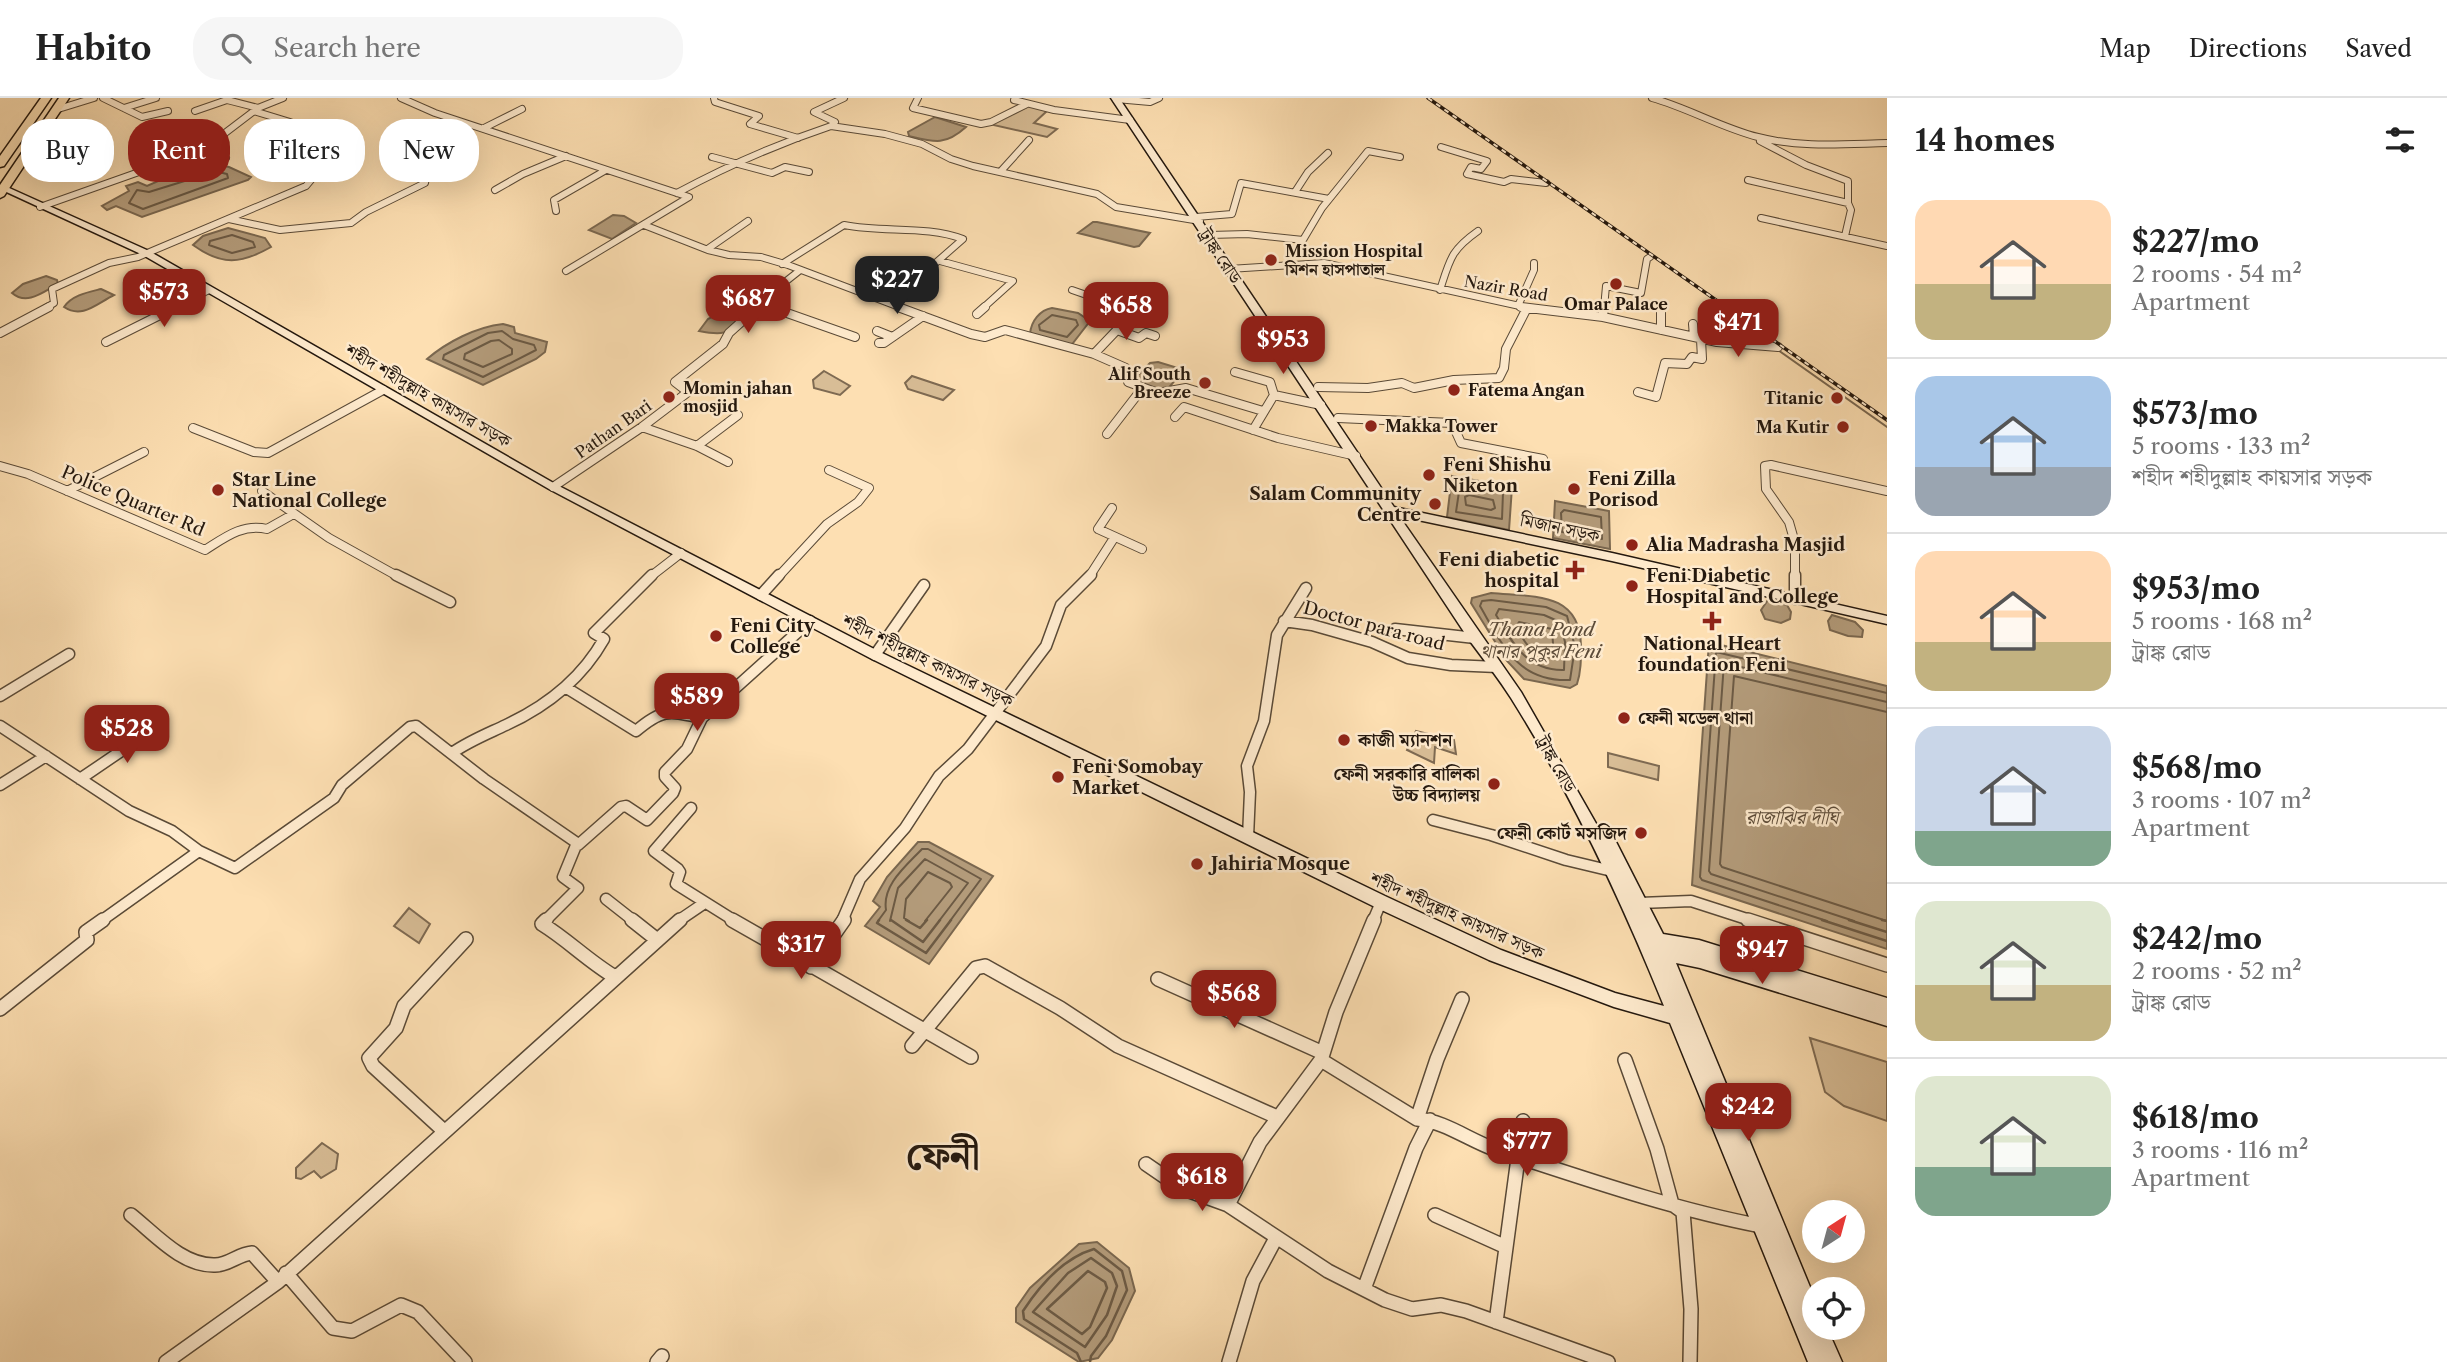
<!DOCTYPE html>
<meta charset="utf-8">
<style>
:root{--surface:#fff;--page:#f6f6f6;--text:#222;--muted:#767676;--line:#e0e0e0;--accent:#8f2418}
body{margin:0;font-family:"Libre Caslon Text","Noto Serif Bengali",serif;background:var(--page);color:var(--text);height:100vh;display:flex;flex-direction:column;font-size:26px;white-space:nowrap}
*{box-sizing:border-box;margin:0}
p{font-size:23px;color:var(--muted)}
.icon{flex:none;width:38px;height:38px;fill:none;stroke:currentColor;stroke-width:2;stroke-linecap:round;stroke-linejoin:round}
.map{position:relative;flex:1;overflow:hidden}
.sheet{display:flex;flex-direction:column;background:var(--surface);width:560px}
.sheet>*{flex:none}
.banner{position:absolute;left:21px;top:21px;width:665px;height:63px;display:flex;gap:14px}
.needle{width:46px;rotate:36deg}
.tools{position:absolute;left:1802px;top:1102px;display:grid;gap:14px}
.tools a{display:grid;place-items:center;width:63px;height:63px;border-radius:50%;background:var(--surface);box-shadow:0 7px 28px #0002;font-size:35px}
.price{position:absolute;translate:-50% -60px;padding:0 16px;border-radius:14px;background:var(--accent);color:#fff;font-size:23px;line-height:46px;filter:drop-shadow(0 2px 4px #0008)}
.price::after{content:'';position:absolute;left:50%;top:42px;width:21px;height:16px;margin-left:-10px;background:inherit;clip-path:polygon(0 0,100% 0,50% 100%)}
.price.active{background:#222;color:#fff}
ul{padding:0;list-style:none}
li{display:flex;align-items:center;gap:21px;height:175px;padding:0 28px}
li+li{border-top:2px solid var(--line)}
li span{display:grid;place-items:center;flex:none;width:196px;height:140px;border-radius:21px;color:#555}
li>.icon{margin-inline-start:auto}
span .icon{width:84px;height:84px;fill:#fffc;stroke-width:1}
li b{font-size:30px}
h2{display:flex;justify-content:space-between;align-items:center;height:84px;padding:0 28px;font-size:30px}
.pill{padding:0 24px;border-radius:28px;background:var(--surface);box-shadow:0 7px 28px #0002;font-size:24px;line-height:63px}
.pill.active{background:var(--accent);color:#fff}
header{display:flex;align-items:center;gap:42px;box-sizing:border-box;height:98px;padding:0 35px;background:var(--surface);border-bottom:2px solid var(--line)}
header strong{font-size:33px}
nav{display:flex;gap:38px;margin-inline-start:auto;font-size:24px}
.search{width:490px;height:63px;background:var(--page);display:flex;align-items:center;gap:18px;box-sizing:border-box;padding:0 24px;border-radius:28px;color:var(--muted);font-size:26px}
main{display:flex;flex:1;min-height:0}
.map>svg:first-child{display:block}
</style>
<header>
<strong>Habito</strong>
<div class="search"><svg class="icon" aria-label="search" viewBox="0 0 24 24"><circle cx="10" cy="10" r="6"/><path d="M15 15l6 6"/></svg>Search here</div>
<nav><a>Map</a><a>Directions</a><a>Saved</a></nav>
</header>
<main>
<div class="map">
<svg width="1887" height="1264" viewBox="0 0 1887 1264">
<rect width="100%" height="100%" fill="#fddfb2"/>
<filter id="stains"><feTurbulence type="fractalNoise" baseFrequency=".00286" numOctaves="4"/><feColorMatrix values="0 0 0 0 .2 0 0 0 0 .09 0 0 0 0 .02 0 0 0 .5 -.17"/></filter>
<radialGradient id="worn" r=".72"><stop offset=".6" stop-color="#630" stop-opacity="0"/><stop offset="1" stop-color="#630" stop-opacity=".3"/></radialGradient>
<path fill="#d8bd96" stroke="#7e6a52" stroke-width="2" d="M1029 8 1048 12 1034 25 1057 31 1047 39 989 26Z
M824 273 850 288 840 297 814 290 813 282Z
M912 278 954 292 943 302 908 291 905 285Z
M1416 633 1454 642 1456 656 1435 649 1434 665 1407 652Z
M1608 655 1659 668 1658 682 1608 669Z
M409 810 430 826 419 845 394 828Z
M1810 940 1887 964V1023L1844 1008 1825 994Z
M322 1045 338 1056 336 1071 321 1080 314 1073 301 1081 296 1080V1070Z"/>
<path fill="#b39b7a" stroke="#7a674f" stroke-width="2" d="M935 19 966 29C945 48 934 44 909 38L908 34Z
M214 66 229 69 251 79 248 82 142 119 116 108 107 112 102 108 129 93 126 88 138 84 147 88 172 77 177 78Z
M613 117 624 118 636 125 612 141 589 132Z
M1093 124H1097L1150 135 1139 148 1134 149 1078 135Z
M228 130 265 140 271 149C241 166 222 168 193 147L203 138Z
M46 178 57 182 58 186C43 194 27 208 12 195L23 186Z
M101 191 114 197C96 206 82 221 64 209 72 197 89 194 101 191Z
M1052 210 1078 215 1090 223 1073 245 1070 247 1030 236C1031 223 1040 212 1052 210Z
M721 214 744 220C726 236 724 238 699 233L708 221Z
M503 226 514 229 515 235 547 244 545 254 536 261 483 287 427 261C447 244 476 229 503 226Z
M1158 264 1178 270 1181 275 1167 292 1160 293 1132 283 1150 265Z
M1452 378 1512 389 1509 432 1447 419Z
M1555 403 1609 413 1610 451 1553 440Z
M1491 495C1533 499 1580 493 1581 548 1581 562 1581 574 1577 586L1570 590 1524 581 1507 563 1471 505 1472 500Z
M1768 502 1787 507 1791 514 1790 521 1781 525 1765 521 1761 512Z
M1832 517 1855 524 1863 532 1862 539 1848 538 1830 532 1828 523Z
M1709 544 1887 588V851L1692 787Z
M918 744H929L993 778 929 866 865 828 880 809 873 803 887 779Z
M1097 1144 1129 1170 1135 1193 1112 1242 1098 1260 1079 1264 1016 1224V1210L1030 1190 1079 1146Z"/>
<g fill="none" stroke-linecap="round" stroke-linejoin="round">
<path stroke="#6c5a44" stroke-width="2" d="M210 72 227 76 228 80 143 111 129 105 137 92 149 94 204 77Z
M232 137 253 144 255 149 232 155 209 147 210 143Z
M1052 217 1076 222 1078 227 1067 239 1040 232 1039 227Z
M502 233 513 241 534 247 536 252 483 279 443 261 444 257 488 235Z
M499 242 512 251V256L483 269 464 261 465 256 491 243Z
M1460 387 1503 395 1502 421 1456 414Z
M1469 397 1493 402 1495 410 1491 412 1466 407 1465 399Z
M1564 412 1601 419 1602 441 1562 434 1561 415Z
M1491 502 1546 509 1567 518 1575 549 1570 582C1518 584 1503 548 1480 508L1482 503Z
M1499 511 1544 517 1560 524 1565 544 1564 572C1527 573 1513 546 1496 517Z
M1519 524 1552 531 1554 560C1533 560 1525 545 1516 529Z
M1887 614 1734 578 1720 766 1722 769 1887 823
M878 823 886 812C882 787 906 768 922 751H928L981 781 950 823
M890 823 898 790 925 761 968 785 939 823
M909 823 904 820 906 801 928 774 950 785 952 789 925 823
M1827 823 1702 782 1700 779 1716 554 1887 595
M1854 823 1711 776 1709 773 1724 565 1887 604"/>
<path stroke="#6c5a44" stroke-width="2.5" d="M879 822 877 825 926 855 951 822
M891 822 923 844 940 822
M906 822 920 830 927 822
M1822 822 1887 843
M1849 822 1887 834
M1882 822 1887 823
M1091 1160 1112 1175 1117 1188 1107 1217 1085 1249 1033 1214 1068 1175Z
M1088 1173 1105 1184 1107 1190 1090 1229 1082 1236 1047 1211Z
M1081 1264 1077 1255 1024 1221 1023 1213C1040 1187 1063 1160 1094 1151L1122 1173 1127 1192 1106 1238 1091 1258 1090 1264"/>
<path stroke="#7a674f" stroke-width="2" d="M1734 220 1770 246
M1778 252 1887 329"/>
<g stroke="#5a4a37" stroke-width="8">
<path id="street-far3" d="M103 0 142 19 168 13
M401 0 435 15 689 99 566 173
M714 0 715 4 759 18 750 26 798 40
M918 0 913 10 981 26 991 24 1027 6
M1652 0C1688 10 1722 30 1758 39 1800 50 1844 46 1887 45
M1116 1 1150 4 1159 0
M1014 2 1054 12 1130 22
M124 10 156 0
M55 12 94 0
M195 13 227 2 258 10
M254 13 290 24 305 33
M831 28 885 36 922 46 951 61 973 68 1097 96 1116 109 1200 123
M484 30 522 11
M1760 43 1806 67 1848 83V105L1851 112 1845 138
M1441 49 1487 63 1481 71 1471 69 1467 76 1504 84 1511 81 1546 85
M205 50 226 60
M712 59 772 75 785 69 809 74
M1001 73 1029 42
M1748 82 1848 105
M495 92 523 76 566 58
M1295 94 1308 74 1328 55
M677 95C727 68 777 46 831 28L835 24 814 14 844 0
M40 109 204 51 258 10 283 0
M556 113 554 102 606 72
M1196 119 1232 116 1241 85 1329 101
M1761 120 1887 148
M229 121 280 132 351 125 366 114 425 85 428 70
M644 127 708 152 729 157 761 159 788 167 902 210
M1210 137 1247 136 1303 142 1322 110 1368 53 1400 59
M709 150 748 123
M940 163 1013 183 983 210
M782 166 844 127C883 135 926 127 963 141L891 204
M1229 171 1324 165 1529 210
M1072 192 1124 210
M1440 192C1450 161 1451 152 1478 133
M757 204 775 210
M1518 208 1534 172V165
M46 210 54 205 52 191 109 165 138 159 306 88 321 70
M173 210 209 192
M752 210 799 173
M1604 210 1606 188 1641 195 1647 161 1650 159"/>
</g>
<g stroke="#5a4a37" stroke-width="10">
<path id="street-far2" d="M770 209 855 239
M898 209 971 236 985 239 1005 232 1094 256 1126 270 1128 284 1158 295 1186 290 1263 313
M1521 209 1603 219 1717 244 1778 249
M1661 211V232
M977 216 985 209
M1603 219 1604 209
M1117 232 1139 240 1146 235 1155 238
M877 233 892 239
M0 235 49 209
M106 244 176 209
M879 245H884L923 218
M1094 256 1134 214 1119 209
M1235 274 1270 284 1274 297 1253 332
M1318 289 1368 290 1402 285 1414 290 1454 282 1499 280 1504 270 1506 251 1527 210
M1638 294 1656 299 1665 265 1687 266 1692 259 1702 261 1701 241 1694 238 1693 226
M1274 297 1321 307
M1175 319 1184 309 1278 340 1356 358
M1338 320 1452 325 1461 345 1543 361
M642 329 697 348 728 364
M193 330 254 354 268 355 383 292
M1107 336 1141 292
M697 348 738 317
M0 368 28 376 205 452C224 440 243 425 267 431L290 418
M553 389 642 329 688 294 675 284 723 246 729 235 749 217 752 209
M67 393 144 354
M262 393 329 440 399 479
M1112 410 1098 431 1142 451
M650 479 681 455
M778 479 827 426 858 404 869 390 829 372
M1089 479 1114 440
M1795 479V445L1789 424 1766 391 1765 368 1771 367 1887 393"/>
</g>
<g stroke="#5a4a37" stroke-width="13">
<path id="street-far1" d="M396 477 450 504
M1795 477V501
M761 497 779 477
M1284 523 1312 527 1372 544 1408 560 1451 567 1497 569
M1395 531 1475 540
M875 557 924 487
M565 589 636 633C663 610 669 613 702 620L810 523
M0 598 69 556
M0 628 129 713 172 733 199 753 235 770 334 700 342 687 410 629 416 628 484 681 577 745 563 779 578 790 545 823
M452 655C469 643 487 636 506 627 547 608 582 580 604 541L594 535 652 477
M80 681 158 628
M0 687 46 658
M691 710 654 753 678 771 680 774 676 786 735 823
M1433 722 1491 737 1566 762 1612 773
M1248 739 1250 694 1247 668 1264 623 1277 537 1306 490
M578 747 621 709 626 708 647 722 673 695 675 690 665 679V674L687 651 702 620
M606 801 634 823
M1640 805 1691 803 1753 823
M101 823 199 753
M678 823 703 806
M842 823 860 781 905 730 939 678 968 651 1046 548 1061 507 1091 477
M1373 823 1381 804"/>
</g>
<g stroke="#5a4a37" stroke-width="16">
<path id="street" d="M546 822 542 826C568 842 588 863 615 879
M632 822 656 841
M732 822 971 959
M1748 822 1887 867
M811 869 844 822
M1158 881 1323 955
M0 911 87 842 86 834 103 822
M912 948 976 870 985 868 1060 910 1118 948 1277 1019
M1321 962 1417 1021C1445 1023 1470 1043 1497 1052 1583 1080 1672 1111 1761 1128
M1625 962 1657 1051 1672 1106 1683 1114 1691 1211 1690 1264
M1417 1021 1437 961 1462 901
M444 1033 373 968 369 960 396 930 404 908 466 841
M1146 1066 1181 1090 1228 1107 1328 1173 1385 1202 1412 1211 1441 1207 1466 1213 1608 1264
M1228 1107 1260 1044 1321 962 1336 914 1374 822
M131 1117C155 1136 182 1168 215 1167 229 1167 238 1156 252 1155L278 1184
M1435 1117 1506 1149
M286 1175 333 1230 352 1233 401 1207 418 1214 465 1264
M1364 1191 1416 1050 1430 1022
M1496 1224 1523 1023
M166 1264 278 1184 680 822
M657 1264 662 1258
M1229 1264 1253 1183 1276 1140"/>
</g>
<g stroke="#24180e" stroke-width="3">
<path id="secondary" d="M1111 0H1119L1394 409 1612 455 1887 518V526L1612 463 1399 418 1521 594 1602 736H1612L1663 836 1699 842 1887 900V928L1700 870 1676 865 1815 1201V1230H1827L1842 1264H1808L1670 925 1614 909 1489 862 1375 809 870 560 549 391 143 157 0 91 1 89H7L149 153 557 387 880 554 1387 799 1501 852 1615 895 1664 908C1621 802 1572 697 1511 600 1499 581 1484 562 1470 543Z"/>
</g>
<g stroke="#24180e" stroke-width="3">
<path id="highway" d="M41 0H51L4 68 0 69V58Z
M59 0H69L4 98 0 100V87Z"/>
</g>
<use href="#street-far3" stroke="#feeacd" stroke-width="6"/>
<use href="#street-far2" stroke="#feeacd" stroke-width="8"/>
<use href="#street-far1" stroke="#feeacd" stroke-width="10"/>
<use href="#street" stroke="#feeacd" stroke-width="13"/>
<use href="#secondary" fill="#feeacd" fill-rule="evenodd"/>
<use href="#highway" fill="#fddfb2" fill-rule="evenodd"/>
<g stroke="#24180e" stroke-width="3.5">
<path id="rail" d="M1428 0 1887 322"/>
</g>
<use href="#rail" stroke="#feeacd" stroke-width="2" stroke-dasharray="5" stroke-linecap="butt"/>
</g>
<g fill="#8f2418" stroke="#feeacd" stroke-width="2.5">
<circle cx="1271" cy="162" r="7"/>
<circle cx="1616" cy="186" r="7"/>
<circle cx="1205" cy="285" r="7"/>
<circle cx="1454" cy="292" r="7"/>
<circle cx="669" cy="299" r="7"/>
<circle cx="1837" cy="300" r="7"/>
<circle cx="1371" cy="328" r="7"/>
<circle cx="1843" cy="329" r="7"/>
<circle cx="1429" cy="377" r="7"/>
<circle cx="1574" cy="391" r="7"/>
<circle cx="218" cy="392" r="7"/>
<circle cx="1435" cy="406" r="7"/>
<circle cx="1632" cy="447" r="7"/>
<path d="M1571.5 461.5h7v7h7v7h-7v7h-7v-7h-7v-7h7z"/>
<circle cx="1632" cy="488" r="7"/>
<path d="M1708.5 512.5h7v7h7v7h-7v7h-7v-7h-7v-7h7z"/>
<circle cx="716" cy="538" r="7"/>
<circle cx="1624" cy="620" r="7"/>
<circle cx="1344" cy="642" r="7"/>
<circle cx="1058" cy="679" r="7"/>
<circle cx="1494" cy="686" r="7"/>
<circle cx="1641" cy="735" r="7"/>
<circle cx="1197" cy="766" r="7"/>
</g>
<g text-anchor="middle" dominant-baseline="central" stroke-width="5" stroke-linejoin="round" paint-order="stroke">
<g font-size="16" font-weight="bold" fill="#24180e" stroke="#feeacd" text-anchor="start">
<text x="1285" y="153">Mission Hospital<tspan x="1285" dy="18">মিশন হাসপাতাল</tspan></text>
<text x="1616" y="206" text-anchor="middle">Omar Palace</text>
<text x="1191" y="276" text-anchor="end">Alif South<tspan x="1191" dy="18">Breeze</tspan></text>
<text x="683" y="290">Momin jahan<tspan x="683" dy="18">mosjid</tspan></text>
<text x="1468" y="292">Fatema Angan</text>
<text x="1823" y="300" text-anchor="end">Titanic</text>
<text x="1385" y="328">Makka Tower</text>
<text x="1829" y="329" text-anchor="end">Ma Kutir</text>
</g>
<g font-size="16" fill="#24180e" stroke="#feeacd">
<text transform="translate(1506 190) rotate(10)">Nazir Road</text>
<text transform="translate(613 331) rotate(-35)">Pathan Bari</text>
</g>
<g font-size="18" fill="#24180e" stroke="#feeacd">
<text transform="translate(1220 158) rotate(56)">ট্রাঙ্ক রোড</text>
<text transform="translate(428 298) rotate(30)">শহীদ শহীদুল্লাহ কায়সার সড়ক</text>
<text transform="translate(133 403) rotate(23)">Police Quarter Rd</text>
<text transform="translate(1560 430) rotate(12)">মিজান সড়ক</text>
<text transform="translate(1374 528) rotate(15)">Doctor para road</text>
<text transform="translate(928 563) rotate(26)">শহীদ শহীদুল্লাহ কায়সার সড়ক</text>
<text transform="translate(1556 666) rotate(60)">ট্রাঙ্ক রোড</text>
<text transform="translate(1457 818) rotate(24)">শহীদ শহীদুল্লাহ কায়সার সড়ক</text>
</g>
<g font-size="18" font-weight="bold" fill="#24180e" stroke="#feeacd" text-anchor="start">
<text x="1443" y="367">Feni Shishu<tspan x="1443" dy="21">Niketon</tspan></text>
<text x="1588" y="381">Feni Zilla<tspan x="1588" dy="21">Porisod</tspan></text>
<text x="232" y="382">Star Line<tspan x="232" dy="21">National College</tspan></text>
<text x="1421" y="396" text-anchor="end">Salam Community<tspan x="1421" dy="21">Centre</tspan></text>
<text x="1646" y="447">Alia Madrasha Masjid</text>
<text x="1559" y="462" text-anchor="end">Feni diabetic<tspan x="1559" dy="21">hospital</tspan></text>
<text x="1646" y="478">Feni Diabetic<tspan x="1646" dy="21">Hospital and College</tspan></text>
<text x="730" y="528">Feni City<tspan x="730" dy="21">College</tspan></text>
<text x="1712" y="546" text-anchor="middle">National Heart<tspan x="1712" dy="21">foundation Feni</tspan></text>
<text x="1638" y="620">ফেনী মডেল থানা</text>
<text x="1358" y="642">কাজী ম্যানশন</text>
<text x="1072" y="669">Feni Somobay<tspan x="1072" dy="21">Market</tspan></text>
<text x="1480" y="676" text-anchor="end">ফেনী সরকারি বালিকা<tspan x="1480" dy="21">উচ্চ বিদ্যালয়</tspan></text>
<text x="1627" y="735" text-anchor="end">ফেনী কোর্ট মসজিদ</text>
<text x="1211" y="766">Jahiria Mosque</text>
</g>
<g font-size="19" font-style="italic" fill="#5d4c39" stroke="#feeacd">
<text x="1541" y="531">Thana Pond<tspan x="1541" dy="22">থানার পুকুর Feni</tspan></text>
<text x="1792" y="719">রাজাঝির দীঘি</text>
</g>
<g font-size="38" font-weight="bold" fill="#24180e" stroke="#feeacd">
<text x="943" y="1057">ফেনী</text>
</g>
</g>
<rect width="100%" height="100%" filter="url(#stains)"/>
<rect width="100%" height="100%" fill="url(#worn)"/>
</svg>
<div class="tools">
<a><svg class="needle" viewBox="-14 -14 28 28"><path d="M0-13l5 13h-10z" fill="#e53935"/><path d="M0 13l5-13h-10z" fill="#767676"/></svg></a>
<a><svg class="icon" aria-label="locate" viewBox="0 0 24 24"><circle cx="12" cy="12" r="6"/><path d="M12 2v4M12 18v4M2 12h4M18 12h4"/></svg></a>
</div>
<b class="price active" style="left:897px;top:218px">$227</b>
<b class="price" style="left:164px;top:231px">$573</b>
<b class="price" style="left:748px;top:237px">$687</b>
<b class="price" style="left:1126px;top:244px">$658</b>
<b class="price" style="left:1738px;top:261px">$471</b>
<b class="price" style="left:1283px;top:278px">$953</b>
<b class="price" style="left:697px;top:635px">$589</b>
<b class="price" style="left:127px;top:667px">$528</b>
<b class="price" style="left:801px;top:883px">$317</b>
<b class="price" style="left:1762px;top:888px">$947</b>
<b class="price" style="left:1234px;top:932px">$568</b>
<b class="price" style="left:1748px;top:1045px">$242</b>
<b class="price" style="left:1527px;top:1080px">$777</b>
<b class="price" style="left:1202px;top:1115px">$618</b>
<div class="banner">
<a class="pill">Buy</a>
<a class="pill active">Rent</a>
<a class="pill">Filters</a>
<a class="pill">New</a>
</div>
</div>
<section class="sheet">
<h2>14 homes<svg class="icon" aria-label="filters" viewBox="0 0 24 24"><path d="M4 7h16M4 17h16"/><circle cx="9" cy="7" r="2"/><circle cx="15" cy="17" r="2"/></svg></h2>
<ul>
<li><span style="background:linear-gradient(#ffd9b3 60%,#c2b280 0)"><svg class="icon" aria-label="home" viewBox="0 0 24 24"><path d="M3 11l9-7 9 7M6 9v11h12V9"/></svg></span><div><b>$227/mo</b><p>2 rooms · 54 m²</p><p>Apartment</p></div></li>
<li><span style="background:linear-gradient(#a9c7e8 65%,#9aa5b1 0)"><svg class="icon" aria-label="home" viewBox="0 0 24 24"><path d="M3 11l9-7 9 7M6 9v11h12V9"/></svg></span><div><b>$573/mo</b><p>5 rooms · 133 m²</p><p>শহীদ শহীদুল্লাহ কায়সার সড়ক</p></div></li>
<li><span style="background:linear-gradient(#ffd9b3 65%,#c2b280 0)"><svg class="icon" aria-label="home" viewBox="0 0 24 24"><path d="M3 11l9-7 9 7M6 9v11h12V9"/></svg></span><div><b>$953/mo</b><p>5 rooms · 168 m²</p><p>ট্রাঙ্ক রোড</p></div></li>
<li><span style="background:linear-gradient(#c9d6e8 75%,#7fa58c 0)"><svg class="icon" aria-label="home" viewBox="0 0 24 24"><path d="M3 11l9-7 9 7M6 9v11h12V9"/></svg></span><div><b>$568/mo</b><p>3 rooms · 107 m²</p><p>Apartment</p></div></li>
<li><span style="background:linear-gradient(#dfe7d0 60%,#c2b280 0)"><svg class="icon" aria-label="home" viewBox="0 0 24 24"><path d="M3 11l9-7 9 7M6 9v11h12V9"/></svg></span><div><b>$242/mo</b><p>2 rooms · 52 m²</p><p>ট্রাঙ্ক রোড</p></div></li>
<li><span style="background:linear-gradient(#dfe7d0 65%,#7fa58c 0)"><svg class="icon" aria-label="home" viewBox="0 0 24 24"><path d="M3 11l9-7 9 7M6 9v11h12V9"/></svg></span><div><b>$618/mo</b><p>3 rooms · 116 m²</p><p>Apartment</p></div></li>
</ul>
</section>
</main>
